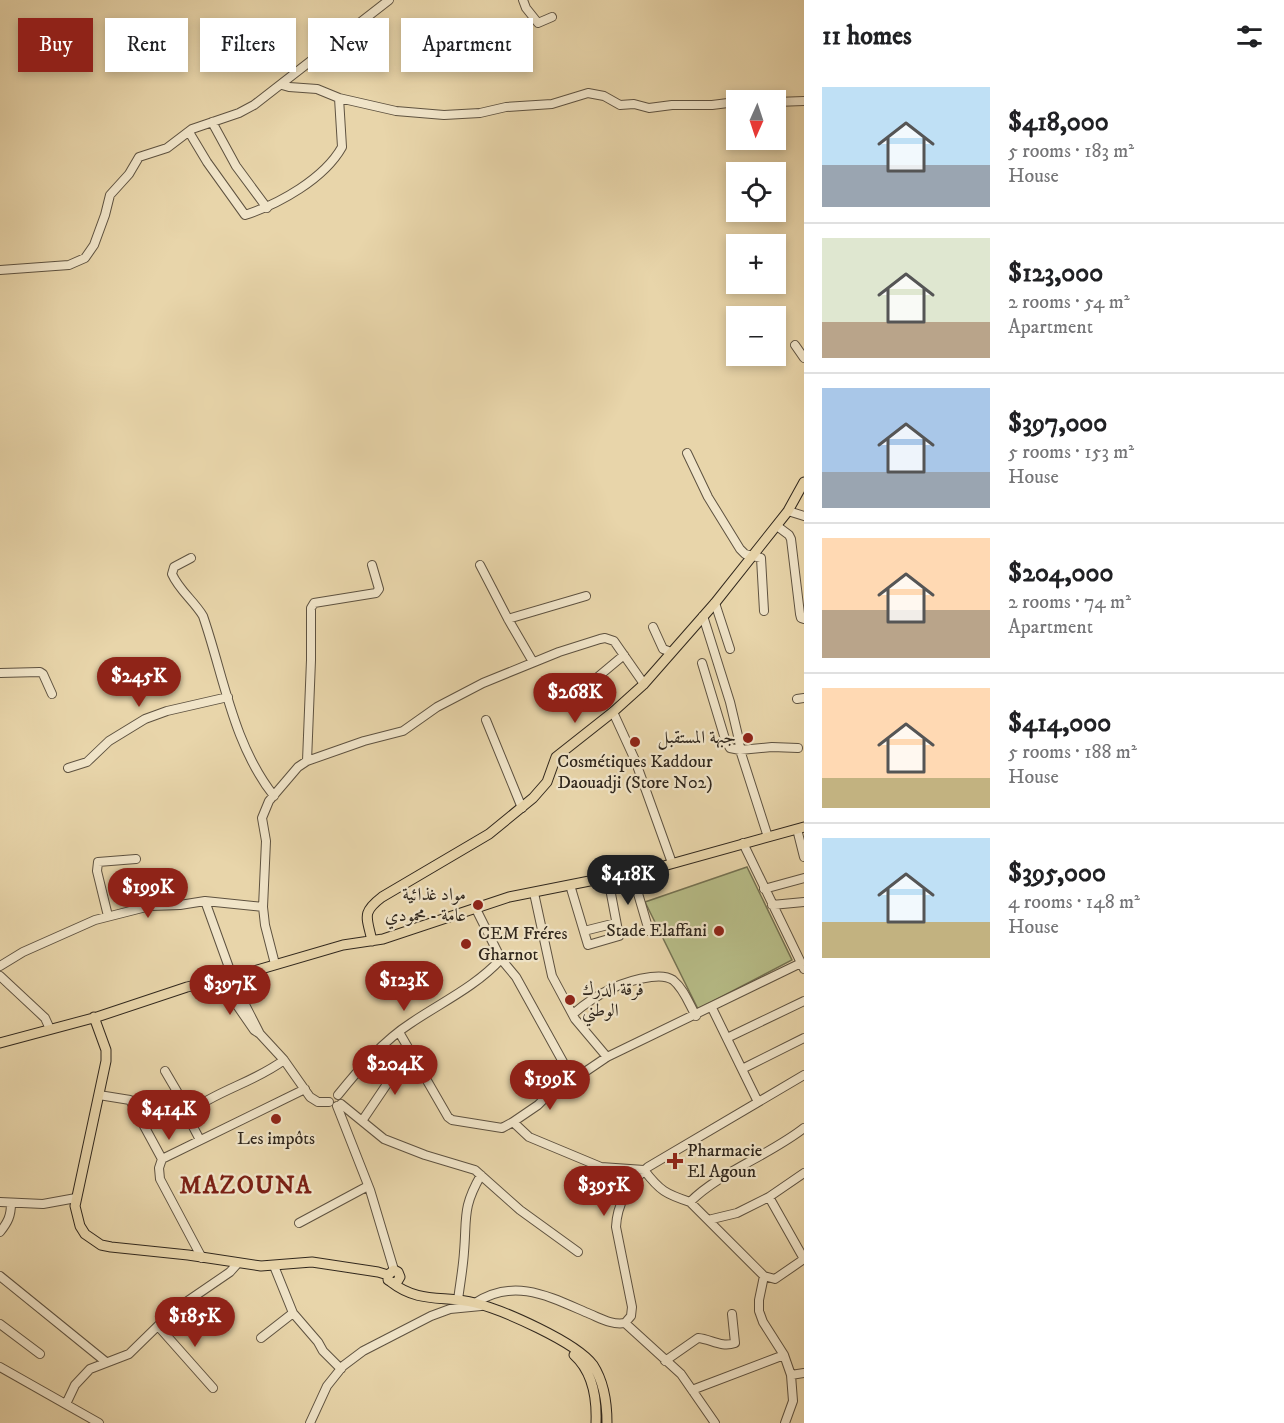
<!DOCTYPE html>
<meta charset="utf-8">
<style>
:root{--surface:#fff;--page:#f2f2f2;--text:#202124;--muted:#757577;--line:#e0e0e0;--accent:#8f2418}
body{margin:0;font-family:"IM FELL DW Pica",Amiri,serif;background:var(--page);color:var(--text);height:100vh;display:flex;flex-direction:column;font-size:22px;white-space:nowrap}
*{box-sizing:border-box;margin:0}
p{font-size:20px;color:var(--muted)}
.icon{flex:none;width:33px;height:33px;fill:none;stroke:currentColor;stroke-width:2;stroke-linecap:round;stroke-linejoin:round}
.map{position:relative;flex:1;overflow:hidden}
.side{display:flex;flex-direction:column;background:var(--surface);width:480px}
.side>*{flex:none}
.hud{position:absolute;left:18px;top:18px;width:570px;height:54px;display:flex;gap:12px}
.needle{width:39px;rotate:183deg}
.controls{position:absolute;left:726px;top:90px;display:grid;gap:12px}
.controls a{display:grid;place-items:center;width:60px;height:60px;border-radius:0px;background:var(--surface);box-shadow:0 3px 9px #0003;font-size:30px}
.price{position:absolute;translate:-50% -51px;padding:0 14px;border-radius:21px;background:var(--accent);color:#fff;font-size:20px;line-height:39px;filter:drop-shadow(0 2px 3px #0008)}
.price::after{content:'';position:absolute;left:50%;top:36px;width:18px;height:14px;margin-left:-9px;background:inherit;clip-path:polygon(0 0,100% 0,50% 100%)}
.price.current{background:#222;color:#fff}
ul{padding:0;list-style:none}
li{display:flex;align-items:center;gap:18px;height:150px;padding:0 18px}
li+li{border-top:2px solid var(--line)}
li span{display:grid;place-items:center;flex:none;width:168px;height:120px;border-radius:0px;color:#555}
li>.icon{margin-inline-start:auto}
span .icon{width:72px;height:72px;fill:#fffc;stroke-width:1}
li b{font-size:26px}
h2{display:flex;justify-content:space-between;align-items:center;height:72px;padding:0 18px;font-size:26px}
.tag{padding:0 21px;border-radius:0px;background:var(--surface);box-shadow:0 3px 9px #0003;font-size:21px;line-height:54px}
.tag.current{background:var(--accent);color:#fff}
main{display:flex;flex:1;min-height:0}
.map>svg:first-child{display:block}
</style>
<main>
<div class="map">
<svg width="804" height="1423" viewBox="0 0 804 1423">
<rect width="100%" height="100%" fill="#e8d5aa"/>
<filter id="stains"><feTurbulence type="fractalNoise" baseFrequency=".00333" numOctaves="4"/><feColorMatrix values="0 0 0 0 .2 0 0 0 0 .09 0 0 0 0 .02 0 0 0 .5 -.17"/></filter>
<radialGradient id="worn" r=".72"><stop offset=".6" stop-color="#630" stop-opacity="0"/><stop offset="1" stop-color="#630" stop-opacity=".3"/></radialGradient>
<path fill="#b7bd88" stroke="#747252" stroke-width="1.5" d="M747 867 792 960 698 1009 645 902Z"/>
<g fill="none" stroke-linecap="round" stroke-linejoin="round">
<g stroke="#5e5240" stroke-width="10">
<path id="minor" d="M523 0 526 8 538 23 552 17
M282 85 289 87 317 89 339 98 396 111 444 115 480 113 506 107 552 104 588 93 604 96 620 105 634 104 649 108 672 105H712L736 102
M776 102 804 101
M212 122 236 166 267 208
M189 132 207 162 245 215C279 204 324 179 342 147L339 98
M0 270 69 265 85 258 94 245 105 215 110 195 129 174 139 157 167 148 192 129 239 113 254 105 389 0
M795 345 804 358
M687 453 708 497 740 549 745 554 761 558 764 611
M788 511 804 516
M777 526 789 535 791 539 800 614 801 618 804 619
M191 558 174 567 172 574C179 590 194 601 203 616 224 677 233 744 274 796
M480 565 508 619 533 662
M715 603 730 649
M703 616 730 702 739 740 740 750 768 837
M508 619 586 596
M653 627 663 649 671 652
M702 663 725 739 730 748 740 750 772 747 798 748
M0 673 40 672 43 674 52 694
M581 691 624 655
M797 699 804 698
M613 712 635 760 672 863
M486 720 522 808
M307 761 311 660V608L314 603 376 593 379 589 372 565
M68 768 87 762 109 741 145 719 167 711 228 697
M797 829 804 857
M743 843 804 969
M632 873 649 931
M570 885 588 945 619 936 608 878
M764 889 804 878
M534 893 552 976 575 1019 607 1057
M205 901 236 987 259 1032
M772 905 804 902
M263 907 266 841 262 818 269 801 298 767 307 761 364 741 403 731 437 707 483 683 559 652 600 639 605 638 614 641 644 684
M476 909 501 959 516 977 573 1080 607 1057 801 963
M108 916 97 871 98 862 136 859
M584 931 616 923
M0 966 23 952 95 920 150 906 180 905 205 901 263 907 265 925 275 964
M0 976 45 1018 50 1029
M224 979 234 1001 254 1030 260 1034 284 1060 310 1097 318 1102H329
M712 1008 758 1102
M573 1014C596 994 620 981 651 977 658 976 667 976 673 980 684 989 689 1004 696 1016
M399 1032 448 1117 452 1120 502 1128 513 1122 529 1137 601 1167 644 1170C660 1191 666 1194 690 1202 720 1172 770 1155 804 1128
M727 1038 804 1001
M742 1069 804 1038
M165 1071 182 1100
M99 1095 130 1100 162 1159
M338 1095C359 1069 383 1041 411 1023 442 1002 475 987 501 959
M341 1104 384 1139 425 1155 475 1170 520 1210 578 1252
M337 1106 370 1190 394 1270
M362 1121 387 1084 416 1061
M513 1122 538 1105 554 1089 573 1080
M143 1124 182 1100 189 1112
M200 1140 189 1119V1112C218 1090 255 1082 284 1060
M769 1197 804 1259
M0 1202 43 1204 76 1198
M690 1202 708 1220 737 1213 769 1197 804 1173
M708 1220 764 1276 775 1279 804 1259
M299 1223 368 1186
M0 1232C8 1222 11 1216 11 1203
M202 1258 160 1179 159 1168 162 1159 305 1089
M274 1266 293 1313 318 1342 323 1351 341 1369
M0 1276 106 1362
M764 1276 759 1300V1311L763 1322 784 1355 791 1375 793 1401 785 1423
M458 1300C460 1284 463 1268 464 1252 467 1217 462 1208 481 1175
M475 1303C515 1277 550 1297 590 1314 602 1319 612 1325 625 1323L631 1316 632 1307 616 1227C617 1203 630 1183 648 1167L804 1075
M625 1323 681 1374 715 1423
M0 1324 40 1354
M158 1326 213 1388
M261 1338 293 1313
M665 1361 698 1338C711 1339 721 1348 735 1343L732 1314
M0 1367 99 1423
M791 1375 804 1373
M692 1390 784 1355
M66 1404 75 1385 90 1369 129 1354 173 1311 230 1272 238 1263
M310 1423 327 1386 343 1366 363 1351 431 1316 450 1309 481 1306"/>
</g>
<g stroke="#30271d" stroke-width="11">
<path id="major" d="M372 941C367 917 361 913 382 897L489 834 533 798 547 782 556 757 613 712 643 685 715 603 788 511 804 482
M94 1017 106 1050V1061L75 1206 80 1226 85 1234 101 1245 111 1247 188 1255 261 1266 312 1262 378 1272 388 1275V1280L393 1283 397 1282 400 1277 398 1272 394 1270 388 1275
M0 1043 97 1017 187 987 237 976 343 945 383 939 509 897 660 867 804 827
M391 1282C419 1304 444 1295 475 1303 503 1310 576 1342 593 1365 604 1382 607 1403 607 1423
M574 1355C593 1372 597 1398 596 1423"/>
</g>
<use href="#minor" stroke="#f0e4c8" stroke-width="8"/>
<use href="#major" stroke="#e8d5aa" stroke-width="9"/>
</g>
<g fill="#8f2418" stroke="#f0e4c8" stroke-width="2">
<circle cx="748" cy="738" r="6"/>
<circle cx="635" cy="742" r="6"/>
<circle cx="478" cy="905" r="6"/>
<circle cx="719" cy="931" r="6"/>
<circle cx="466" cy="944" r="6"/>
<circle cx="570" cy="1000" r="6"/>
<circle cx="276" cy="1119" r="6"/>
<path d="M672 1152h6v6h6v6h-6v6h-6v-6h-6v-6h6z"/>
</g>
<g text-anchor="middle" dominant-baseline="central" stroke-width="4.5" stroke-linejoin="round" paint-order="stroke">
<g font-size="18" fill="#30271d" stroke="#f0e4c8" text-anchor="end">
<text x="736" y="738">جبهة المستقبل</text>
<text x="635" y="762" text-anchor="middle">Cosmétiques Kaddour<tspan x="635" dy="21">Daouadji (Store N02)</tspan></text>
<text x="466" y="895">مواد غذائية<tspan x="466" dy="21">عامة - محمودي</tspan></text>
<text x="707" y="931">Stade Elaffani</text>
<text x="478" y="934" text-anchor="start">CEM Fréres<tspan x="478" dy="21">Gharnot</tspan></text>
<text x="582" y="990" text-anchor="start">فرقة الدرك<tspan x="582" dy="21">الوطني</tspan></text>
<text x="276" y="1139" text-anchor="middle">Les impôts</text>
<text x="687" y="1151" text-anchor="start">Pharmacie<tspan x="687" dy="21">El Agoun</tspan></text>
</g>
<g font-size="24" font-weight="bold" letter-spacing="1.5" fill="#7a1f14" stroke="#f0e4c8">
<text x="246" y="1186">MAZOUNA</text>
</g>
</g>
<rect width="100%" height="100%" filter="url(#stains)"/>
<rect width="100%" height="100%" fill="url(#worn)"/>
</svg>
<div class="controls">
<a><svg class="needle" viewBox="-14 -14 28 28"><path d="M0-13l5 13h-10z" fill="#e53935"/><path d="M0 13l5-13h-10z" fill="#757577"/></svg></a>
<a><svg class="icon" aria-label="locate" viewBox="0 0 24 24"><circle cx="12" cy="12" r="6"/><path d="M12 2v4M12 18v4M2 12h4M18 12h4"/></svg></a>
<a>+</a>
<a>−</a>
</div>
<b class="price" style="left:139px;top:708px">$245K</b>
<b class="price" style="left:575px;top:724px">$268K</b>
<b class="price current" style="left:628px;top:906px">$418K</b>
<b class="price" style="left:148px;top:919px">$199K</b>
<b class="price" style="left:404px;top:1012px">$123K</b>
<b class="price" style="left:230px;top:1016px">$397K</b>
<b class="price" style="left:395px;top:1096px">$204K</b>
<b class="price" style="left:550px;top:1111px">$199K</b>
<b class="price" style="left:169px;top:1141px">$414K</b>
<b class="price" style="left:604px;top:1217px">$395K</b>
<b class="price" style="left:195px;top:1348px">$185K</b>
<div class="hud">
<a class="tag current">Buy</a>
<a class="tag">Rent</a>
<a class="tag">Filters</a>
<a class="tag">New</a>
<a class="tag">Apartment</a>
</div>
</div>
<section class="side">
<h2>11 homes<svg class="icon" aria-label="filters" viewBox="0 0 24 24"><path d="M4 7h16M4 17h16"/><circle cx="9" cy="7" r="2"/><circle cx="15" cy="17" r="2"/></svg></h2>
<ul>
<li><span style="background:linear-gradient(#bfe0f5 65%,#9aa5b1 0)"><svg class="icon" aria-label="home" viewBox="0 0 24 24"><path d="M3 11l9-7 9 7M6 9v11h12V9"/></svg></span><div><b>$418,000</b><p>5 rooms · 183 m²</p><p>House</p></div></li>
<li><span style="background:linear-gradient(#dfe7d0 70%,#b9a48a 0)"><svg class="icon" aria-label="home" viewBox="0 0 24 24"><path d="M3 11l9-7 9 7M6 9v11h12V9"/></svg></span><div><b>$123,000</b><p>2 rooms · 54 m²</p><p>Apartment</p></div></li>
<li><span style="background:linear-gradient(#a9c7e8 70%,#9aa5b1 0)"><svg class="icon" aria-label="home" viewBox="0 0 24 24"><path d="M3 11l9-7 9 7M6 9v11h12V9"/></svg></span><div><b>$397,000</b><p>5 rooms · 153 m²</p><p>House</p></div></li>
<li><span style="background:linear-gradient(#ffd9b3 60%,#b9a48a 0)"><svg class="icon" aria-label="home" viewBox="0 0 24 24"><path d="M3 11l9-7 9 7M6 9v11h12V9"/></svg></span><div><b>$204,000</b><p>2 rooms · 74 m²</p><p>Apartment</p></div></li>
<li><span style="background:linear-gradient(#ffd9b3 75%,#c2b280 0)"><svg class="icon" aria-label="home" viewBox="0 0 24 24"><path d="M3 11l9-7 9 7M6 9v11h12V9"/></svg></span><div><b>$414,000</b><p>5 rooms · 188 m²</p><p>House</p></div></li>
<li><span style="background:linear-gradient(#bfe0f5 70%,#c2b280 0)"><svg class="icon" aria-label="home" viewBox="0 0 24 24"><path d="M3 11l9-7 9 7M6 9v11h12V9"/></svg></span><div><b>$395,000</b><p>4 rooms · 148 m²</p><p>House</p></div></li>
</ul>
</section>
</main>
